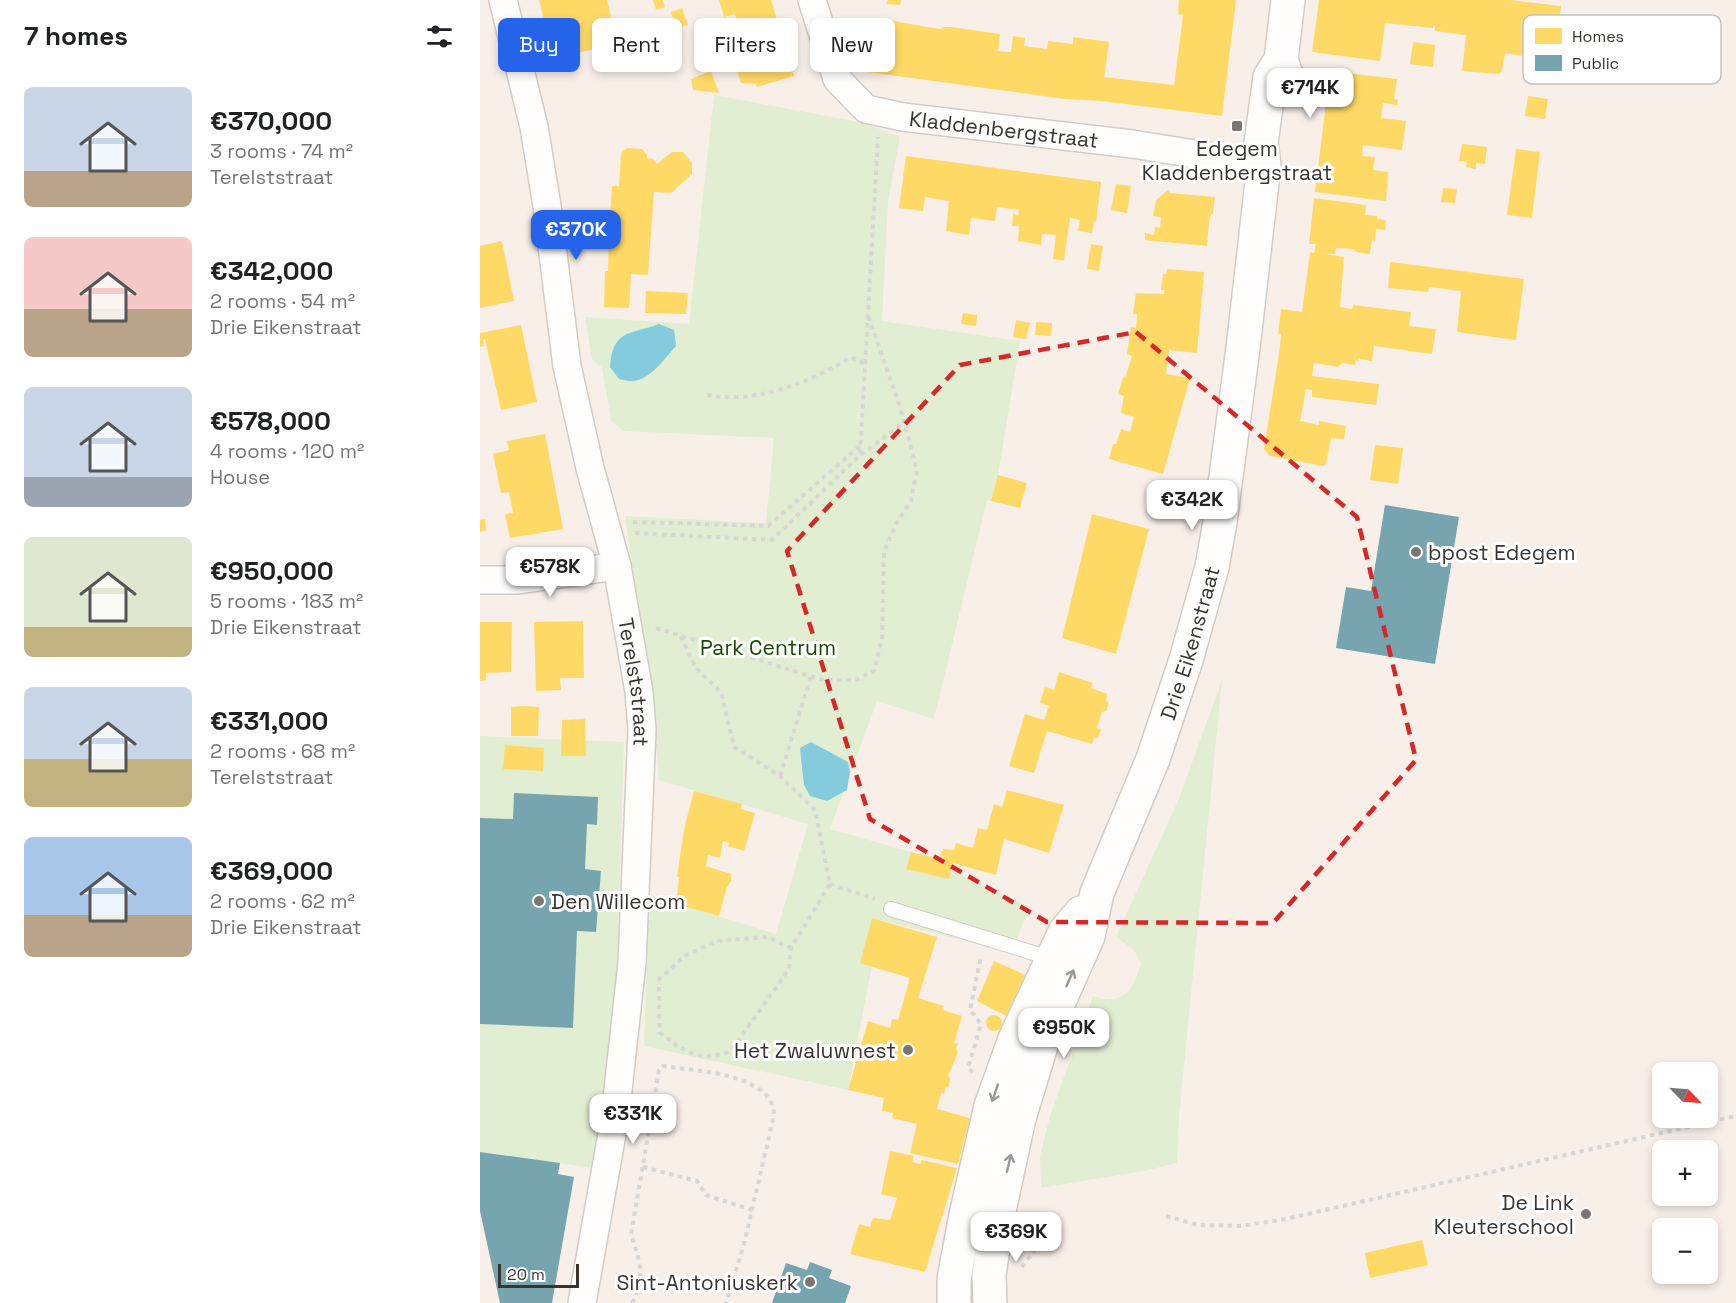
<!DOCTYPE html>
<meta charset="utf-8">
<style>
:root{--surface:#fff;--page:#f6f6f6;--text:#202124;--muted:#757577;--accent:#2563eb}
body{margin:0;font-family:"Space Grotesk",sans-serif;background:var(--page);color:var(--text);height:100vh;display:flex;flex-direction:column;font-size:22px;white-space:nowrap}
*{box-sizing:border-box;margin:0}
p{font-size:20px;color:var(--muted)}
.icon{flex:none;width:33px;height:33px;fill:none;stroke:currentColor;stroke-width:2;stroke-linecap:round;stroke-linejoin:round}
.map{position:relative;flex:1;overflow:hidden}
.sheet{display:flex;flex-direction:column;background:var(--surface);width:480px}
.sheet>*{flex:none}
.guide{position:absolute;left:18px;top:18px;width:570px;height:54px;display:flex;gap:12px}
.needle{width:39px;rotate:115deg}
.tools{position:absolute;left:1172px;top:1062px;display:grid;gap:12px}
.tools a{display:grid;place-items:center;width:66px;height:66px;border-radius:9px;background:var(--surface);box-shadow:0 3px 9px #0003;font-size:30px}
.scale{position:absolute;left:18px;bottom:15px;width:81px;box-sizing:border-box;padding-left:6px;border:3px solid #3a3430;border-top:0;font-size:16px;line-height:21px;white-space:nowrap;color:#3a3430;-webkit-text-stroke:4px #fff;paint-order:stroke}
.price{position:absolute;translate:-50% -51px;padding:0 14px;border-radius:12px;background:#fff;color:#222;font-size:20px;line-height:39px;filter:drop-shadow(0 2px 3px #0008)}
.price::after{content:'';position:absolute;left:50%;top:36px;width:18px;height:14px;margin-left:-9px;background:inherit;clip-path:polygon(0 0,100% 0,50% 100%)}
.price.on{background:var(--accent);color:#fff}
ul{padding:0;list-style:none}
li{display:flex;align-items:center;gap:18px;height:150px;padding:0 24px}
li span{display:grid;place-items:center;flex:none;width:168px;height:120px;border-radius:9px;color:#555}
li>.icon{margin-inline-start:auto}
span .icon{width:72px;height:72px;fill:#fffc;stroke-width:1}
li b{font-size:26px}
h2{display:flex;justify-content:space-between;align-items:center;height:72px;padding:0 24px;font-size:26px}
.tag{padding:0 21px;border-radius:9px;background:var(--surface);box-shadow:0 3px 9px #0003;font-size:21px;line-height:54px}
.tag.on{background:var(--accent);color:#fff}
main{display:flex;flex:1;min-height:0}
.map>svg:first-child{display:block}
</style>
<main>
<section class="sheet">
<h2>7 homes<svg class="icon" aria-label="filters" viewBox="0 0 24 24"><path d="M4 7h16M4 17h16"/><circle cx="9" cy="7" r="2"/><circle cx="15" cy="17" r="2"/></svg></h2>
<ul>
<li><span style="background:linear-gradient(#c9d6e8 70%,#b9a48a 0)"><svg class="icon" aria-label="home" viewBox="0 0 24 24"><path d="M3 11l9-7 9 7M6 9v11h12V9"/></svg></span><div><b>€370,000</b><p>3 rooms · 74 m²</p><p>Terelststraat</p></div></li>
<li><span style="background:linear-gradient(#f6c9c9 60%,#b9a48a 0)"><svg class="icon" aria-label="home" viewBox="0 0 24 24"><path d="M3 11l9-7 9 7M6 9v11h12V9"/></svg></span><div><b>€342,000</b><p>2 rooms · 54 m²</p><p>Drie Eikenstraat</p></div></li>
<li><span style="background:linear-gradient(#c9d6e8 75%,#9aa5b1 0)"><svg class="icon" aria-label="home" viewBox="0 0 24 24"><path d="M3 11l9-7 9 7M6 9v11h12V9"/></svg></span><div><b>€578,000</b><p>4 rooms · 120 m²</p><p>House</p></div></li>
<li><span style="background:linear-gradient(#dfe7d0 75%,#c2b280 0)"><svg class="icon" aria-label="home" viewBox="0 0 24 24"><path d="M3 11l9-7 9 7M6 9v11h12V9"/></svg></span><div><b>€950,000</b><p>5 rooms · 183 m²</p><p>Drie Eikenstraat</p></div></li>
<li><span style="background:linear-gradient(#c9d6e8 60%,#c2b280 0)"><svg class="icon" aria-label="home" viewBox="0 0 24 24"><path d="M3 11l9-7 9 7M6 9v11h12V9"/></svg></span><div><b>€331,000</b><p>2 rooms · 68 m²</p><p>Terelststraat</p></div></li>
<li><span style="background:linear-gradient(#a9c7e8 65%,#b9a48a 0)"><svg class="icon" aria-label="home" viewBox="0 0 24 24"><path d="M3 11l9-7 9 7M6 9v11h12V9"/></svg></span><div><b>€369,000</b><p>2 rooms · 62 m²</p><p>Drie Eikenstraat</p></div></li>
</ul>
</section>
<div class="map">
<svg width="1256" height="1303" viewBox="0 0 1256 1303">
<rect width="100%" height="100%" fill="#f9efe9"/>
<path fill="#e1eed2" d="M234 95 385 123 420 137 408 202 402 321 540 341 518 475 511 501 507 500 454 719 397 701 350 829 431 852 549 907 532 952 392 918 380 963 392 966 368 1090 164 1046 169 895 296 934 328 824 179 780 171 693 145 516 286 523 294 438 143 431 131 420 122 368 112 359 105 317 209 324Z
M742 680 699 1117 697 1163 664 1171 561 1188 560 1156 570 1116 613 996C643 1006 652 992 661 964L654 950 636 937 698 801Z
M0 736 144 742 135 1034 113 1168 0 1152Z"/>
<path fill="#84cbde" d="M179 324 194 330 196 346C185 358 172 378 154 381 150 382 144 380 139 379L130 367C133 329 149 335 179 324Z
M331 742 368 762 370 772 367 790 347 801 330 796 324 785 320 748Z"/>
<path fill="#ffd966" d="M59 0H127L138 44 74 58Z
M173 0H183L185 7 176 10Z
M239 0H291L314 76 277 87 276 84 261 83 248 42 262 38 255 14 244 17Z
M408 0H421L420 5 407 4Z
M699 0H756L742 116 621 101 585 99 388 72 397 18 447 27 461 29 462 27H471L520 34 518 51 531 52 533 36 545 38 544 46 567 49 568 41 593 44V37L629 42 624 77 694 85 703 15 698 14Z
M839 0H1030L1081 6 1070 82 1053 79 1055 58 1025 53 1022 71 1019 74 982 71 986 35 955 31V26H953V28L905 23 900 61 832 52Z
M202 8 208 25 196 29 191 12Z
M184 20 187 33 191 32 197 65 171 70 165 38 167 37 165 24Z
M933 42 955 45 953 67 930 64Z
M231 71 239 93 213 90 211 79Z
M850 71 917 79 914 99 918 100 917 105 903 103 901 118 926 121 922 150 883 145 882 156 895 157 893 170 908 172 906 201 835 192Z
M1048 96 1068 99 1065 119 1045 116Z
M982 144 1007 147 1005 164 996 163V169L986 167 987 162 979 161Z
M147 148 162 149 167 155V158L173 159 177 164 192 152H203L212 163V174L191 193 174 192 168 275 151 274 149 308 124 307 125 271H128L129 227H124L125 217H130L132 186H139L141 153Z
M1036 149 1060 152 1052 218 1027 215Z
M426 156 621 182 616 222 614 221 612 233 598 231 600 220 590 218 584 260 573 259 576 235 562 234 561 245 538 241 539 226H532L533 214 538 215 539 210 517 207 515 221 491 218 489 235 466 231 469 201 445 197 443 211 419 208Z
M636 184 651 186 647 213 631 210Z
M963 188 977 189 975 203 961 202Z
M688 190 690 193 735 197 733 214H731L729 222 727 246 665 240V233L674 235 675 227 680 228 681 217 673 216 676 200Z
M834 198 886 205 885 215 897 216V219L906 220 905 230 896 229 895 241 892 240 890 254 876 252 873 249 856 248 855 254 841 253 864 257 860 307 872 309 873 305 931 312 929 326 956 329 952 354 894 346 892 361 879 359V361L876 360 875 365 862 363 858 367 834 363 832 376 899 384 896 405 832 397V390L826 389 820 421 839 425V421L866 426 864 439 851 438 846 464 843 466 790 456 784 449 800 347 801 334H798L801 309 822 312 830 252 834 253 836 244H829Z
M22 241 34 301 0 308V246Z
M611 244 623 246 619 271 607 269Z
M910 262 1044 279 1036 340 977 332 981 291 949 287 948 292 908 288Z
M687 269 724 272 717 353 689 350 686 374 710 378 683 474 629 459 633 444H636L641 429 650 432 654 417 641 413 644 396 638 394 643 377 645 378 652 356 647 354 651 327 656 328 657 314H653L656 293 684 294V290H681L683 274H686Z
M166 291 208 293 206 314 165 313Z
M483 313 497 315 496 326 481 324Z
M536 320 550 323 546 339 533 337Z
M556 322 572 323 571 336 555 335Z
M41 325 57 402 21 410 5 339 3 340 4 346 0 347V333Z
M65 434 83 529 30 538 25 514 33 513 29 492 21 493 13 454 29 450 27 441Z
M895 445 923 448 918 484 890 480Z
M518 475 547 483 540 508 511 501Z
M612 514 669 529 636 654 582 638Z
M5 519 6 531 0 532V520Z
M103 621 104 678H80L81 690 56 691 54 622Z
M0 622H32L31 672 6 673V680L0 681Z
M579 672 613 683 611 688 627 694 626 700 629 703 626 711 622 712 617 728 621 730 618 738H614L612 744 567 731 554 773 529 766 545 714 564 720 569 706 560 703 565 687 574 690Z
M44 706 59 707 58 736H31V707Z
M105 719 106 756H81L82 720Z
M25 745 64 748 63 771 23 769Z
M527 790 584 805 569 853 524 839 516 875 473 863 469 879 426 869 431 852 463 860 464 857 460 856 463 849 474 850 476 843 493 848 498 828 507 830 514 804 522 807Z
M214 791 262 804 261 809 275 813 264 851 248 846 249 843 243 841 240 858 228 855 226 866 251 874V881L247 887 239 916 196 904 199 877H197L204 829Z
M392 918 457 937 438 998 464 1006 462 1010 482 1016 474 1043 478 1044 476 1048 478 1052 468 1076 470 1078 469 1086 465 1088 464 1094 461 1093 457 1109 490 1118 478 1164 430 1153 437 1124 412 1118 413 1113 402 1111 404 1098 368 1090 388 1021 410 1028 412 1019 418 1020 430 978 380 963Z
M514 961 545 975 526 1016 497 1001Z
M506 1023a8 8 0 1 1 16 0a8 8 0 1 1-16 0Z
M410 1151 434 1156 432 1162 440 1164 442 1160 477 1168 445 1272 370 1254 379 1224 390 1227 393 1218 410 1220 417 1198 401 1194Z
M942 1240 948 1265 890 1278 885 1253Z"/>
<path fill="#76a5af" d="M905 505 979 517 955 664 856 648 866 587 891 591Z
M34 793 118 797 117 825 107 824 105 869 121 871 116 932 97 931 93 1028 0 1024V818L33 819Z
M0 1152 80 1163 78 1174 94 1177 72 1303H20L0 1211Z
M330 1262 352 1270 349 1278 371 1286 365 1303H292L306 1263 327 1270Z"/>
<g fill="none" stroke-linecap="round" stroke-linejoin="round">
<g stroke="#d2cbc6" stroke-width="16">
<path id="lane" d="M411 909 573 959"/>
</g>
<g stroke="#d2cbc6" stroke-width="30">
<g id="street">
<path id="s1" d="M23 0 54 127 67 206 87 366 110 468 137 566 159 692 162 730 152 963 135 1117 102 1303"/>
<path id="s2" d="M332 0 357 79 386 109 423 117 652 144 784 165"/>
<path d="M0 580H38L137 566"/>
</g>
</g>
<g stroke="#d2cbc6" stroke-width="36">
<g id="secondary">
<path d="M808 0 801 60 808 80"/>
<path d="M474 1303V1279L486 1215 511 1106 535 1039 585 932 601 913"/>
<path id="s3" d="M510 1303 509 1275 517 1220 539 1118 565 1033 608 936 617 893 673 759 706 660 732 567 740 522 763 348 784 165 781 143 790 77 801 60"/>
</g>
</g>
<path stroke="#d8d6d4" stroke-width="4" stroke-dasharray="4.5 4.5" stroke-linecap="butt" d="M227 395C277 404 328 383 371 357L385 364
M381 455 424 422
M153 522 288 526 381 445
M155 533 292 540 380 455 398 137
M176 628 343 680H376L394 671 402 639 404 552 415 526 431 501 437 470 420 407 388 315
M300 776 331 676
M350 884 395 899
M178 980 205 956 236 941 287 937 311 948
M179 987 180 1033C207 1052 216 1063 251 1051L309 969 311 948 350 884 335 810 300 776 254 747 241 692 216 668 200 635
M493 1072 488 1068 501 1024 490 1010 501 956
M163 1167 217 1181 226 1195 272 1210
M686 1216 718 1225 761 1226 806 1219 1256 1116
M542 1267 565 1236
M152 1303C166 1279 160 1260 151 1235L179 1070 183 1066C215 1071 293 1073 294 1115L264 1244 246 1303"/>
<use href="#lane" stroke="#fefdfc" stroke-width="14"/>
<use href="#street" stroke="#fefdfc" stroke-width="27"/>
<use href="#secondary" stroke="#fefdfc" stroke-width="33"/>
</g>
<defs><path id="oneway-shaft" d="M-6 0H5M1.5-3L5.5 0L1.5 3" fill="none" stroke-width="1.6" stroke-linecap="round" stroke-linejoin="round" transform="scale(1.5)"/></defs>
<g stroke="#9c9896">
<use href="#oneway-shaft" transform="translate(590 978) rotate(-66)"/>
<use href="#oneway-shaft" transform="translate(515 1093) rotate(109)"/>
<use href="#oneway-shaft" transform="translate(529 1163) rotate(-77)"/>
</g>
<path fill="none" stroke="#d62828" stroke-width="4.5" stroke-dasharray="12 8" stroke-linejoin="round" d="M656 332 877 517 936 760 793 923 567 922 390 819 307 551 480 365Z"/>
<g fill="#7d7571" stroke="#fff" stroke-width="2">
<rect x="751" y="120" width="12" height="12" rx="3"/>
<circle cx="936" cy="552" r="6"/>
<circle cx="59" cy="901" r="6"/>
<circle cx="428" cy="1050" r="6"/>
<circle cx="1106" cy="1214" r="6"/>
<circle cx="330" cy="1282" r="6"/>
</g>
<g text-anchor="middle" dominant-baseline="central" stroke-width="6" stroke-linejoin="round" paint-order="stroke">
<g font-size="21" fill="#3a3430" stroke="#fff">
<text stroke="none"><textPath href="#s2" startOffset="264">Kladdenbergstraat</textPath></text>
<text stroke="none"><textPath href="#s3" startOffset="694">Drie Eikenstraat</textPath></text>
<text stroke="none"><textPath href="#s1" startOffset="696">Terelststraat</textPath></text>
</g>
<g font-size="21" fill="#3a3430" stroke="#fff" text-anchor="end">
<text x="757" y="148" text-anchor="middle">Edegem<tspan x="757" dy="24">Kladdenbergstraat</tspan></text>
<text x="948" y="552" text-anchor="start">bpost Edegem</text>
<text x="71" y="901" text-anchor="start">Den Willecom</text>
<text x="416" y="1050">Het Zwaluwnest</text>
<text x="1094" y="1202">De Link<tspan x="1094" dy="24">Kleuterschool</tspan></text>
<text x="318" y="1282">Sint-Antoniuskerk</text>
</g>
<g font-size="21" fill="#1b4600" stroke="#fff">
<text x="288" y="647">Park Centrum</text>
</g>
</g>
<rect x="1043" y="15" width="198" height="69" rx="9" fill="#fff" stroke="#c4c2c1" stroke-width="1.5"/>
<rect x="1055" y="28" width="27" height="16" fill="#ffd966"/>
<rect x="1055" y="55" width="27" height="16" fill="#76a5af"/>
<g font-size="16" fill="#3a3430">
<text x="1092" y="42">Homes</text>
<text x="1092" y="69">Public</text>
</g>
</svg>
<div class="tools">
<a><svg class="needle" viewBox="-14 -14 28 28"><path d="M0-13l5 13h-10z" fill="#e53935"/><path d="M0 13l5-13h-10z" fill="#757577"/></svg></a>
<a>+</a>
<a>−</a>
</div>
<div class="scale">20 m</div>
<b class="price" style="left:830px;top:119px">€714K</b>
<b class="price on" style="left:96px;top:261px">€370K</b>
<b class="price" style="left:712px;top:531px">€342K</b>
<b class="price" style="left:70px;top:598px">€578K</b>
<b class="price" style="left:584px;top:1059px">€950K</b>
<b class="price" style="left:153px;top:1145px">€331K</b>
<b class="price" style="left:536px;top:1263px">€369K</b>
<div class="guide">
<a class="tag on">Buy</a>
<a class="tag">Rent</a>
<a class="tag">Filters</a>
<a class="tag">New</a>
</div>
</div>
</main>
